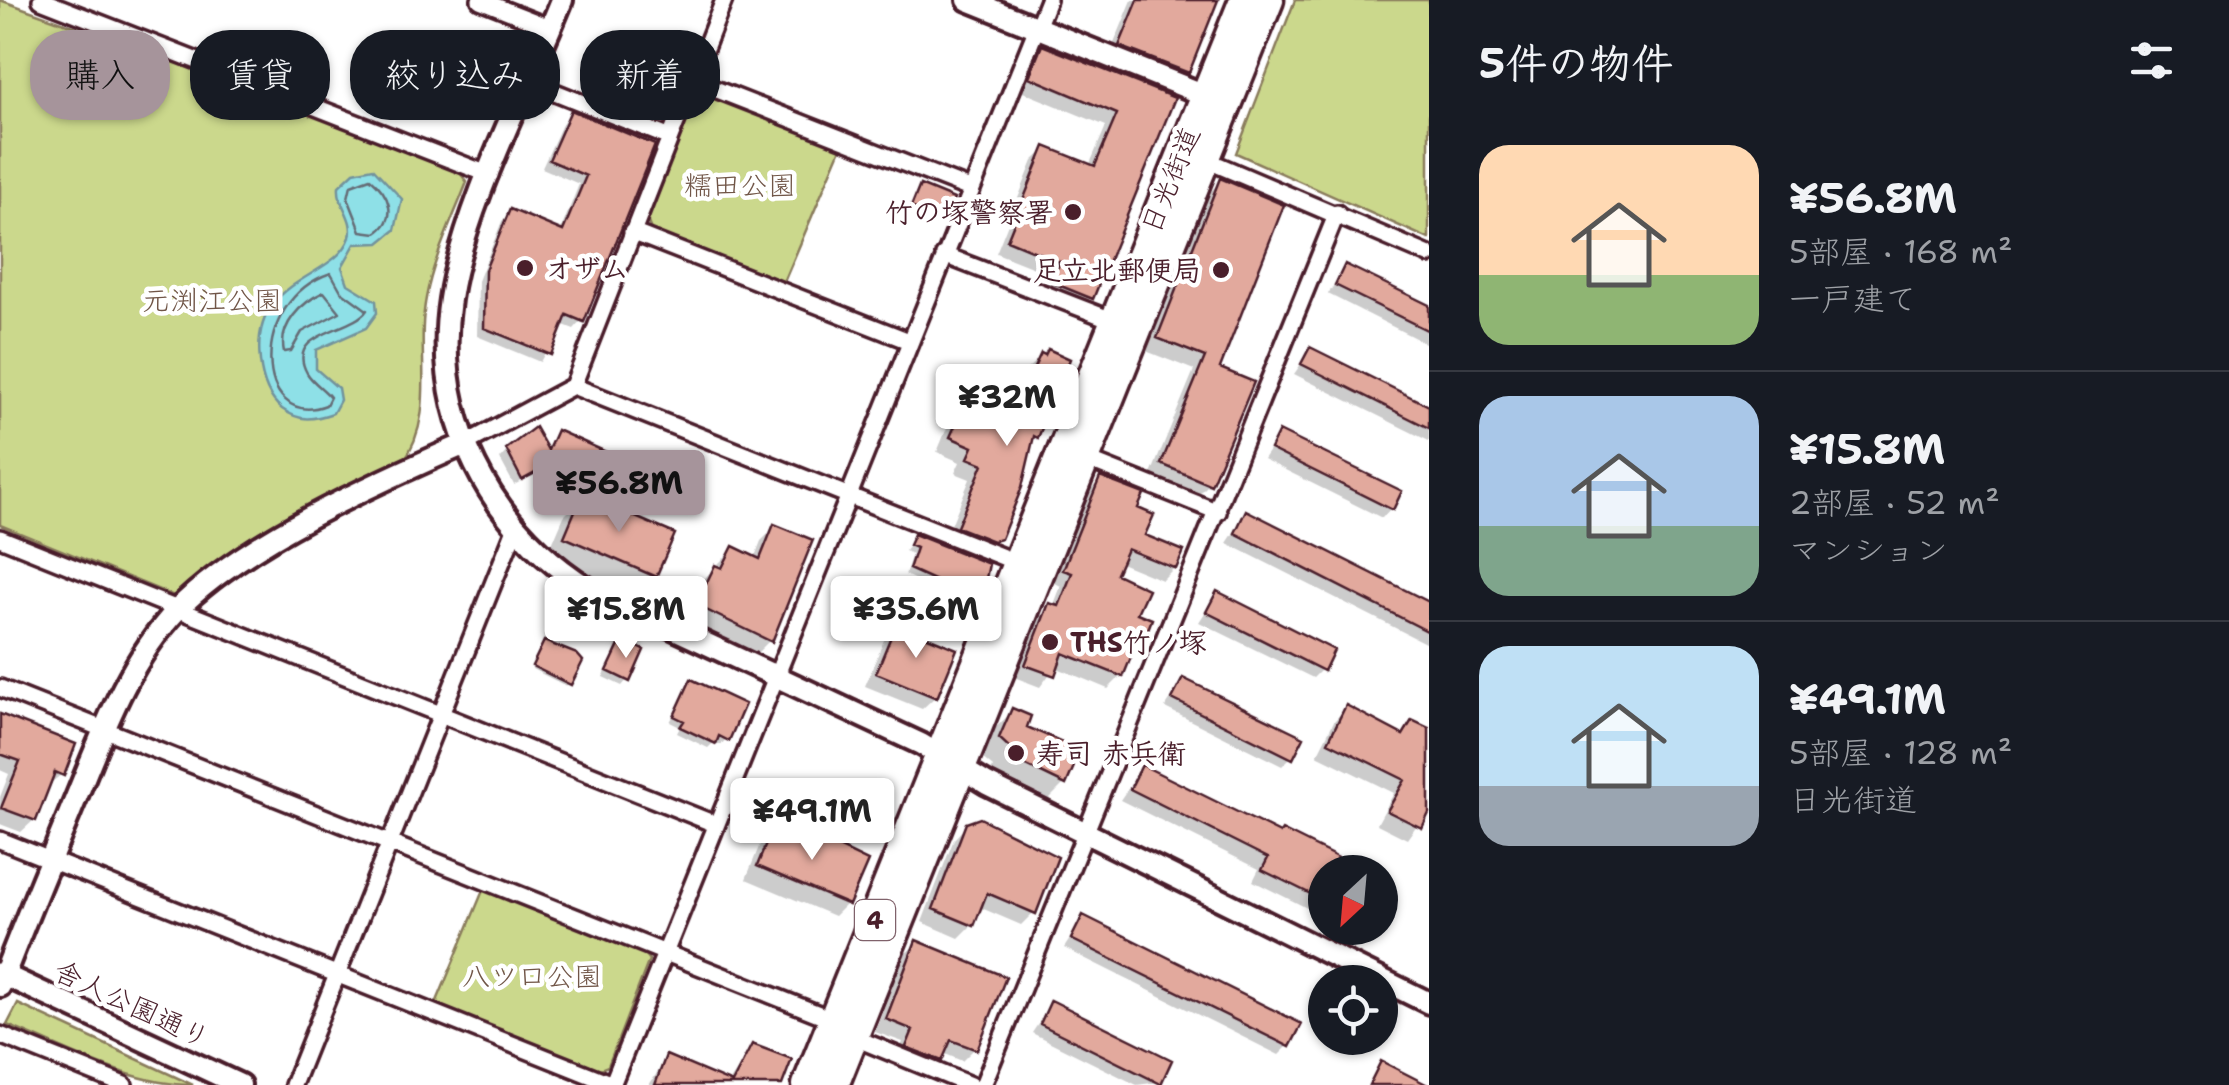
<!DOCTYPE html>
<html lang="ja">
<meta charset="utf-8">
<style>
:root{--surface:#171b24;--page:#242831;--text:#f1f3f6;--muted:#9ea1a6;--line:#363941;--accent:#a6949b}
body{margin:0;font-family:"Shantell Sans","Klee One",sans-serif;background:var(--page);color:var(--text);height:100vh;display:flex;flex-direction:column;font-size:38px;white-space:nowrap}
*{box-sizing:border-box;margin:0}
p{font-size:32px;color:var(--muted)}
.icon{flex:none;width:55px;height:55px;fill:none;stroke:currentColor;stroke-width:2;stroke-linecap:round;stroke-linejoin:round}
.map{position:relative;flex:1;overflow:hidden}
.drawer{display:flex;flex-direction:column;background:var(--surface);width:800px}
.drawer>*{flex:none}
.guide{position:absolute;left:30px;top:30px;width:950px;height:90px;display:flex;gap:20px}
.needle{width:65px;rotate:206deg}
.controls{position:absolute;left:1308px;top:855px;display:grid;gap:20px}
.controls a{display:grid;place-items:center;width:90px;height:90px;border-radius:50%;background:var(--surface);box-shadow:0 2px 8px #0004;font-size:50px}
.price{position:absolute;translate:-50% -85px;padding:0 22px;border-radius:10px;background:#fff;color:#222;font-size:32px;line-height:65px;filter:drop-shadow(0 2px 5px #0008)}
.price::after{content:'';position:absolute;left:50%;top:60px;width:30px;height:22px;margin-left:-15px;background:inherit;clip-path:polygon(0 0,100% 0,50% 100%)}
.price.selected{background:var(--accent);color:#111}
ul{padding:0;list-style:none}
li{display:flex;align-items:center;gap:30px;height:250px;padding:0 50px}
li+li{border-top:2px solid var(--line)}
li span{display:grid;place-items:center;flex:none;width:280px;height:200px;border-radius:30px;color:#555}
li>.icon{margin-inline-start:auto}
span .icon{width:120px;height:120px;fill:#fffc;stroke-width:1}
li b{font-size:42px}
h2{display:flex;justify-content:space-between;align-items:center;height:120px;padding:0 50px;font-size:42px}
.tag{padding:0 35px;border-radius:40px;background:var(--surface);box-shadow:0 2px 8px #0004;font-size:35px;line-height:90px}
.tag.selected{background:var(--accent);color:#111}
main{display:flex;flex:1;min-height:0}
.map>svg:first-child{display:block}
</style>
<main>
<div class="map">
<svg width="1429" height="1085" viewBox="0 0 1429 1085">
<rect width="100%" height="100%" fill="#fff"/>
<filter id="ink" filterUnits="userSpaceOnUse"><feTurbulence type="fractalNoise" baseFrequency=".01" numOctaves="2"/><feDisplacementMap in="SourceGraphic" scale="20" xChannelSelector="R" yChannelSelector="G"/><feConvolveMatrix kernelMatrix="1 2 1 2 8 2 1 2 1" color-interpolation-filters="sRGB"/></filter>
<g filter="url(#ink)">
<path fill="#cbd88c" stroke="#8a7c5c" stroke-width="2.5" d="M0 0 450 160 467 182C453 219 433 259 426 298 415 354 438 414 402 463L240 547 174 596 0 525Z
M1295 0H1429V239L1236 153Z
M703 91 842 146 784 282 651 230 647 220 691 101Z
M484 888 641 950 649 960 608 1066 598 1070 435 1006Z
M18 1004 193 1085C131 1085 65 1048 7 1025Z"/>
<path fill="#8ee0e7" stroke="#73939c" stroke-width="2.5" d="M373 168 402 199 395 230 379 243 355 244 342 267 348 284 376 301 377 313 366 328 316 350V369L338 388 340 400 333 413C313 420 300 422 282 409 267 397 262 379 260 361 250 276 336 280 350 237 355 218 337 205 339 186L354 172Z"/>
<path fill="#0003" d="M1132 0H1215L1187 71 1174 84 1108 58Z
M1043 48 1171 99 1090 297 1078 310 1040 295 1049 274 996 253 1033 161 1046 149 1089 166 1106 126 1018 90 1030 60Z
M571 113 652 146 582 320 574 329 561 324 540 362 477 336 478 281 502 221 511 212 560 232 579 184 542 168 563 122Z
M1221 181 1209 484 1197 496 1150 477 1194 370 1146 351 1208 194Z
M921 188 943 219 938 225 908 213Z
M1346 267 1429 308V345L1328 294Z
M1311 350 1429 409V441L1294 374Z
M1041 356 1036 436 1030 442 999 537 983 553 944 542 970 479 955 473 960 462 937 452 947 428 962 413 995 427 1026 370Z
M557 433 592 477 585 485 546 468 514 485 500 459 507 451H545Z
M1280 434 1391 508 1382 518 1263 459Z
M1100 480 1134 510 1142 536 1174 568 1162 580 1118 562 1112 576 1143 636 1133 646 1121 676 1108 689 1055 667 1040 687 1014 677 1037 618 1053 607 1061 586 1053 582 1088 492Z
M583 497 654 576 635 595 547 556 564 516Z
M1247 513 1429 604V645L1227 543Z
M775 527 770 640 756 654 684 619 702 581 720 562 733 549 754 559 761 541Z
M915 537 982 586 966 603 905 575 912 554 905 551Z
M1217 594 1322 669 1313 678 1199 622Z
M896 627 935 697 922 709 865 686 884 640Z
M623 642 627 680 622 686 603 677Z
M543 647 580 661 566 686 532 669Z
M1183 681 1291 757 1282 766 1165 708Z
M691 682 726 739 721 745 714 742 708 748 677 733 680 727 670 722Z
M1346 708 1400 736 1413 723 1429 731V808L1407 839 1377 824 1394 793 1317 755 1334 721Z
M1013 711 1023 728 1077 751 1064 784 1045 803 989 775 993 767 982 758 994 729Z
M0 717 62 774 47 786 34 820 21 832 0 824V797L9 774 0 770Z
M1142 768 1361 872H1325V917L1253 881 1259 869 1120 800Z
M780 814 784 837 815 850 822 842 847 903 834 916 746 879 767 827Z
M967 825 1033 913 1021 925 979 907 972 925 959 938 922 922 954 839Z
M1380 882 1391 887 1380 910Z
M1084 918 1288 1046 1279 1055 1064 948Z
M1346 928H1369L1362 935Z
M917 943 975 1048 962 1061 943 1053 927 1072 896 1059 903 1042 875 1032 904 955Z
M1052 1003 1159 1082 1137 1085 1032 1033Z
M752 1047 779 1085H649L667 1058 728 1084Z"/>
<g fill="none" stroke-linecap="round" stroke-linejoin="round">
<path stroke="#656c76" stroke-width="2.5" d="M370 178C388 193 400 217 376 233L361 231 348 198 351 185Z
M331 273 341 291 367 310C353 332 284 332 307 373 313 383 324 389 330 397L326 405C255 432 247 301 331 273Z
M324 292 340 312 302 332 291 351 284 352C278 325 302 302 324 292Z"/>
</g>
<path fill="#e2a99d" stroke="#4a1f2b" stroke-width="2.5" d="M1138 0H1218L1189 73 1119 46Z
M1042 45 1175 98 1093 299 1051 282 1060 262 1007 240 1045 146 1095 166 1117 114 1029 77Z
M571 110 655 145 584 322 567 315 551 355 484 328 485 270 510 209 563 231 586 176 549 160Z
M1220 178 1284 205 1220 368 1254 382 1211 485 1161 464 1205 357 1157 338Z
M920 185 954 199 945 221 911 207Z
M1345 264 1429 305V331L1335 285Z
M1310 347 1429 406V428L1301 364Z
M1048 349 1070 359 1038 438 1034 436 1022 487 1001 539 993 541 957 527 983 464 968 458 973 447 950 437 962 410 1001 428 1018 389 1023 391 1041 353 1045 355Z
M535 427 548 450 557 430 606 452 594 479 556 462 522 480 506 449Z
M1279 431 1402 491 1393 510 1270 449Z
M1100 477 1144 494 1138 508 1154 515 1145 535 1184 551 1176 569 1127 549 1116 574 1148 589 1137 613 1152 619 1145 637 1140 635 1123 677 1063 653 1055 676 1025 665 1049 603 1059 606 1072 573 1063 570Z
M582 494 675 534 656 577 564 537Z
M1246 510 1429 602V632L1235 533Z
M774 524 813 540 772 642 696 605 715 565 722 568 733 546 760 559Z
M914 534 989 564 984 588 973 598 909 569 916 548 909 545Z
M1217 591 1334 650 1324 671 1206 612Z
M896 624 957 649 937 698 876 673Z
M622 639 644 650 630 682 607 671Z
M544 641 577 654 583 661 571 685 532 666Z
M1183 678 1304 737 1293 759 1172 699Z
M691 679 745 704 729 741 719 736 716 744 680 727 684 721 674 716Z
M1346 705 1403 735 1412 720 1429 728V813L1422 828 1387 811 1405 780 1328 742Z
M1012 708 1031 716 1027 727 1081 750 1066 785 1006 756 1010 748 999 738Z
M0 714 76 744 64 776 55 772 36 821 1 808 20 761 0 754Z
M1142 765 1280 833 1282 830 1367 872H1325V901L1262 870 1268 858 1130 789Z
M779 812 794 818 787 835 817 848 822 839 868 861 849 905 757 866Z
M980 818 1058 857 1036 914 987 893 974 926 933 909 966 823Z
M1083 915 1302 1024 1290 1047 1071 939Z
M916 940 1006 977 977 1050 951 1040 942 1061 906 1047 913 1030 886 1019Z
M1051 1000 1172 1060 1161 1084 1040 1024Z
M752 1044 792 1059 782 1085H655L666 1055 732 1083Z
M1381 1061 1428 1085H1369Z"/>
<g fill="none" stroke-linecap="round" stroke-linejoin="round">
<g stroke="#4a1f2b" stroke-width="22">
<path id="street" d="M41 0 490 175
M480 0 551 28
M692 80 970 189
M530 82 668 137
M1204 159 1429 255
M632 232 909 341
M944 255 1117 322
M573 386 1018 563
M465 444 573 386 724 0
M1083 458 1218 512
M0 538 715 824
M0 688 834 1020
M0 840 612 1084
M0 1035 124 1085
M853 1037 970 1085
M293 1085 515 529
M612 1085 1048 0
M983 1085 1337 213"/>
</g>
<g stroke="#4a1f2b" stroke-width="28">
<path id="secondary" d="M562 0C527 87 463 209 450 299 432 418 489 526 589 589L921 744 987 784 1429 1003
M968 0 1205 95
M0 973 240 1085
M0 986C22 927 47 869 71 810 100 741 124 666 177 610 243 542 377 482 465 444"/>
</g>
<g stroke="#4a1f2b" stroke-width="35">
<path id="highway" d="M807 1085 1244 0
M834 1085 1269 0"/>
</g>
<use href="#street" stroke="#fff" stroke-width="15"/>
<use href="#secondary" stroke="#fff" stroke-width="20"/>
<use href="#highway" stroke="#fff" stroke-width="28"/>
</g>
</g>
<g fill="#4a1f2b" stroke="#fff" stroke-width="4">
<circle cx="1073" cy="212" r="10"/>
<circle cx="525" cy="268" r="10"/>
<circle cx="1221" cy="270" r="10"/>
<circle cx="1050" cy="642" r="10"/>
<circle cx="1016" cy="753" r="10"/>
</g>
<g text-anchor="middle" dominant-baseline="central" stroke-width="9" stroke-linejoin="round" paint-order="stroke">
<rect fill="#fff" stroke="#80626b" stroke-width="2.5" x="855" y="900" width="40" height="40" rx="8"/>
<g font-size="25" font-weight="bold" fill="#4a1f2b">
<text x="875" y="920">4</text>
</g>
<g font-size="28" fill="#4a1f2b" stroke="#fff">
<text transform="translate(1170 180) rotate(-68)">日光街道</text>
<text transform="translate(132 1004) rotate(25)">舎人公園通り</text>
</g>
<g font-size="28" fill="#715648" stroke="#fff">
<text x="740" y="185">糯田公園</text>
<text x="212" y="300">元渕江公園</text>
<text x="532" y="976">八ツ口公園</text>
</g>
<g font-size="28" font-weight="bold" fill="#4a1f2b" stroke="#fff" text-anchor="start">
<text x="1053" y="212" text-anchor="end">竹の塚警察署</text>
<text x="545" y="268">オザム</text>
<text x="1201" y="270" text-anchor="end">足立北郵便局</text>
<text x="1070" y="642">THS竹ノ塚</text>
<text x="1036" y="753">寿司 赤兵衛</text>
</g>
</g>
</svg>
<div class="controls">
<a><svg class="needle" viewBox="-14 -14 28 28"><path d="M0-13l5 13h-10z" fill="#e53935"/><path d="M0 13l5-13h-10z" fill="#9ea1a6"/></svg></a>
<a><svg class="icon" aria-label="locate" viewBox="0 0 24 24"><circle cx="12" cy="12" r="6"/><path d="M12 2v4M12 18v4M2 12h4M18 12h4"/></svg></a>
</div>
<b class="price" style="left:1007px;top:449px">¥32M</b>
<b class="price selected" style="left:619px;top:535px">¥56.8M</b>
<b class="price" style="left:626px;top:661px">¥15.8M</b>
<b class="price" style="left:916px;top:661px">¥35.6M</b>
<b class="price" style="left:812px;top:863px">¥49.1M</b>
<div class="guide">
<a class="tag selected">購入</a>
<a class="tag">賃貸</a>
<a class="tag">絞り込み</a>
<a class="tag">新着</a>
</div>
</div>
<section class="drawer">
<h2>5件の物件<svg class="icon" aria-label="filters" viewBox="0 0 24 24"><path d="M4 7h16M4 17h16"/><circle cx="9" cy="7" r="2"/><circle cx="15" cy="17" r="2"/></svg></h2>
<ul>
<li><span style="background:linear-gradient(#ffd9b3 65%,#8fb573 0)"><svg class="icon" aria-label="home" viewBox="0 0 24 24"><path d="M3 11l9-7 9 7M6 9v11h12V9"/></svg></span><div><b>¥56.8M</b><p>5部屋 · 168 m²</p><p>一戸建て</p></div></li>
<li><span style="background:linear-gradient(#a9c7e8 65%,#7fa58c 0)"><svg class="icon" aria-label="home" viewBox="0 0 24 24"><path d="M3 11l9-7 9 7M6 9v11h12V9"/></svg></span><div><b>¥15.8M</b><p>2部屋 · 52 m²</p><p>マンション</p></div></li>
<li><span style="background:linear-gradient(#bfe0f5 70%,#9aa5b1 0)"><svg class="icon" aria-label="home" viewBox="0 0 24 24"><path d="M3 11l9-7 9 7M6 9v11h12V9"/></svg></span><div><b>¥49.1M</b><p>5部屋 · 128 m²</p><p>日光街道</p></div></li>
</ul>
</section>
</main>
